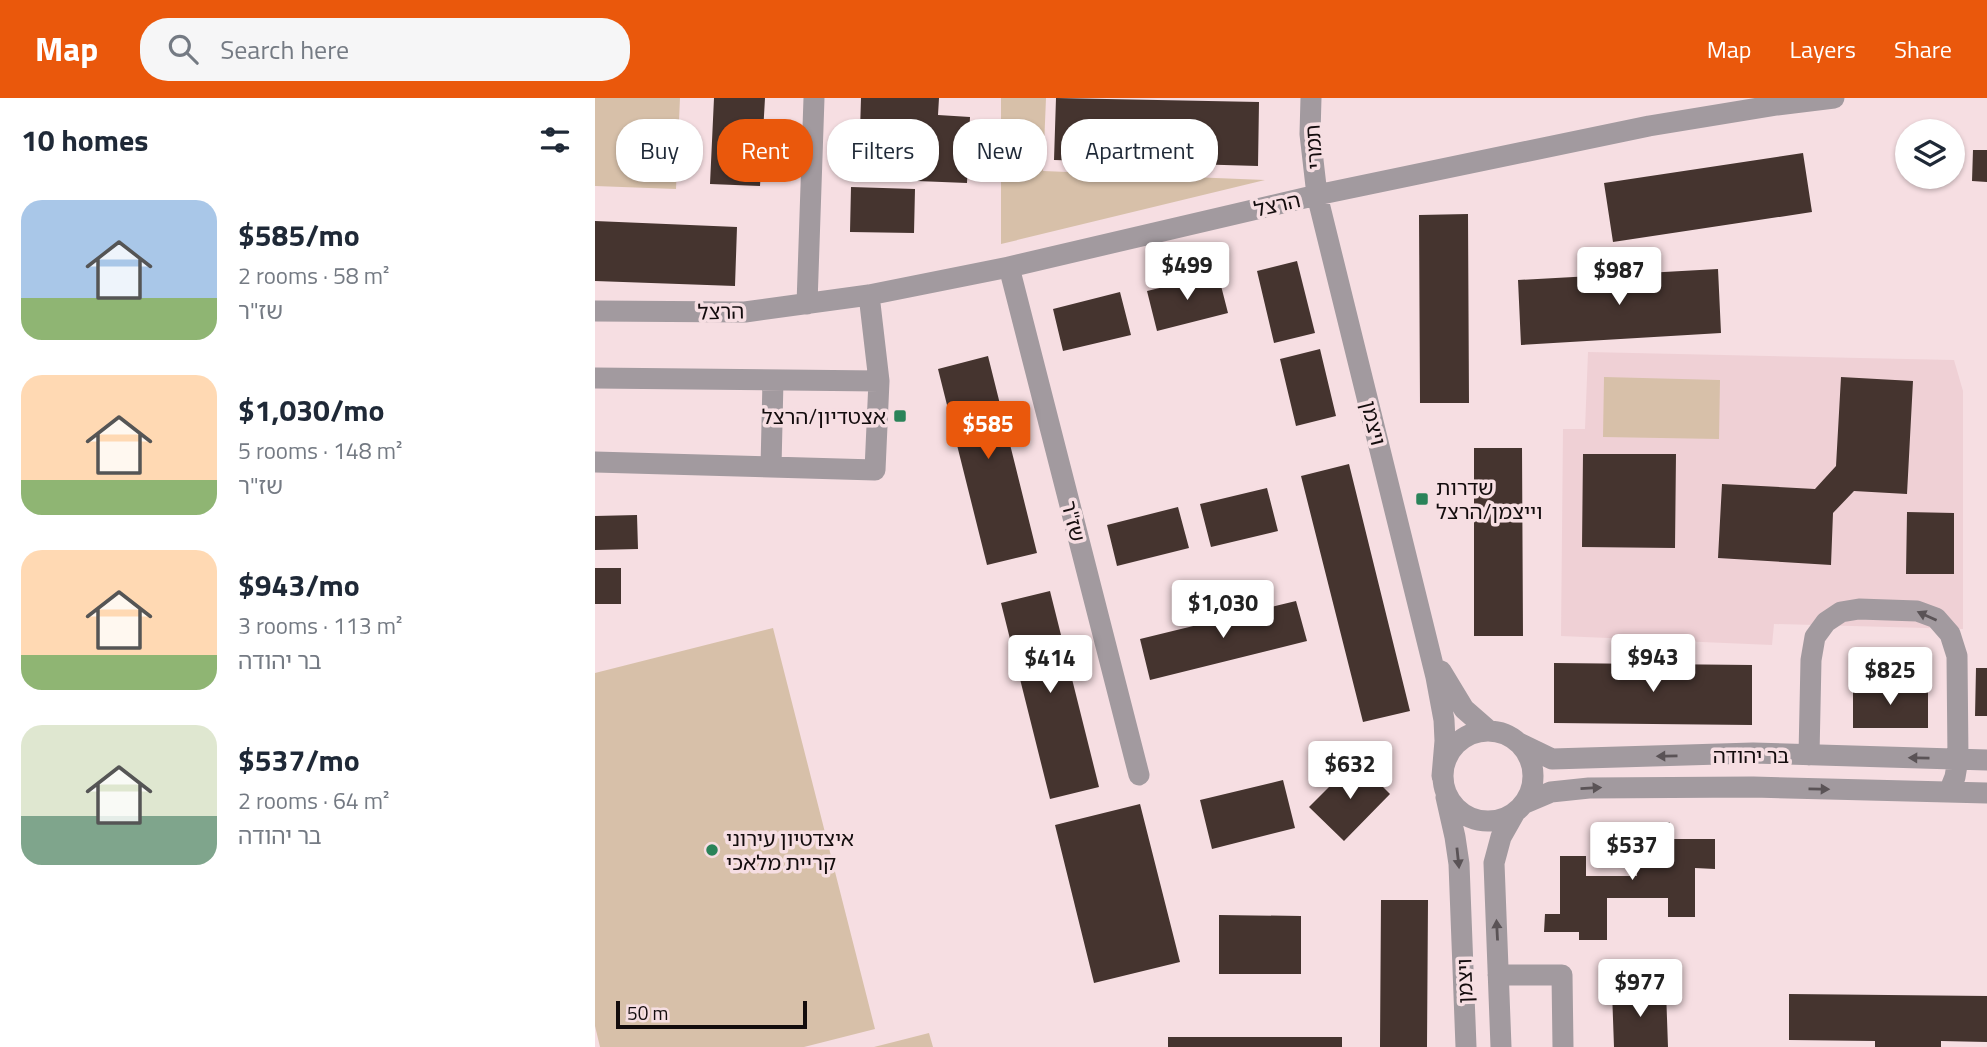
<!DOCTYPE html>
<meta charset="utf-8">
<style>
:root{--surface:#fff;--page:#f6f6f7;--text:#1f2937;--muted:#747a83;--accent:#ea580c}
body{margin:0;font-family:"Titillium Web","Noto Sans Hebrew",sans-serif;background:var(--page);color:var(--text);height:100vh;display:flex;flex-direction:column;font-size:26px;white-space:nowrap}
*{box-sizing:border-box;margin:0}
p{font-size:23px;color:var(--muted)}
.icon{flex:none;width:38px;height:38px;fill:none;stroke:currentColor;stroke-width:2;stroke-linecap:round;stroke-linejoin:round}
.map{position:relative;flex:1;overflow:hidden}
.details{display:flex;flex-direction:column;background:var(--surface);width:595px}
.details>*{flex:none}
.hud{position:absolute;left:21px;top:21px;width:665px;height:63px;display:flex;gap:14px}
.controls{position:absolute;left:1300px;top:21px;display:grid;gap:14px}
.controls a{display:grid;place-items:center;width:70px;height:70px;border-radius:50%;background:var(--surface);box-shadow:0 2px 5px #0004;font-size:35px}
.scale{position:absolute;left:21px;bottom:18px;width:191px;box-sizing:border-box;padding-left:7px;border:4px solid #130c0d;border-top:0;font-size:19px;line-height:24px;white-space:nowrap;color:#130c0d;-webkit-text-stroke:5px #f6dee2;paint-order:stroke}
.price{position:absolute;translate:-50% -60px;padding:0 16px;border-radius:7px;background:#fff;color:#222;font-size:23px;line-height:46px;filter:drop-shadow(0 2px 4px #0008)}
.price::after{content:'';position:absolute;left:50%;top:42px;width:21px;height:16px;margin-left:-10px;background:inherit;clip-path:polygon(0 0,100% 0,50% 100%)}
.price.current{background:var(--accent);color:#fff}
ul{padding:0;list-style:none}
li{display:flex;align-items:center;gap:21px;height:175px;padding:0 21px}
li span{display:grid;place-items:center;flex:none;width:196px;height:140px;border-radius:21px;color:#555}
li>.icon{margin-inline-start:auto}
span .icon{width:84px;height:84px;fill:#fffc;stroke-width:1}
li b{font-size:30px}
h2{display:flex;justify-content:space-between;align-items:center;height:84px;padding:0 21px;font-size:30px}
.chip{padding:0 24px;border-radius:28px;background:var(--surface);box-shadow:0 2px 5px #0004;font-size:24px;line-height:63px}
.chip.current{background:var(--accent);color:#fff}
header{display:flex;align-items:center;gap:42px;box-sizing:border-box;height:98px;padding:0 35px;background:var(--accent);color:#fff}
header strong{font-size:33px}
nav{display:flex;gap:38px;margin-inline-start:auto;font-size:24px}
.search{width:490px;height:63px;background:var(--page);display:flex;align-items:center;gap:18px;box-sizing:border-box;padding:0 24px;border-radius:28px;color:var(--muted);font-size:26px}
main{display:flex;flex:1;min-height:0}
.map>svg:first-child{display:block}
</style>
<header>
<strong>Map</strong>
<div class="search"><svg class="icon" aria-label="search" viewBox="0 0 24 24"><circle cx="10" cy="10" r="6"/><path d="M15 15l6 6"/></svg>Search here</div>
<nav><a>Map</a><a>Layers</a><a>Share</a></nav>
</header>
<main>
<section class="details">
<h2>10 homes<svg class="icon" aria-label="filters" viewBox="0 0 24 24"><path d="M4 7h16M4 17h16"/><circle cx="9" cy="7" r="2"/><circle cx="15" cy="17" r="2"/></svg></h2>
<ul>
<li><span style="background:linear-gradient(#a9c7e8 70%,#8fb573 0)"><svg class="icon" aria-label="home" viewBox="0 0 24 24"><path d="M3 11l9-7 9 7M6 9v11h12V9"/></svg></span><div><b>$585/mo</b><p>2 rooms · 58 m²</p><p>שז&quot;ר</p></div></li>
<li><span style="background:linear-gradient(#ffd9b3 75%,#8fb573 0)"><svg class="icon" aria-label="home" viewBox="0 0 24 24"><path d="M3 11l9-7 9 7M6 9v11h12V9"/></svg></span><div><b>$1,030/mo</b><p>5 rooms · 148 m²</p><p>שז&quot;ר</p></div></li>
<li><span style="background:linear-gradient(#ffd9b3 75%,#8fb573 0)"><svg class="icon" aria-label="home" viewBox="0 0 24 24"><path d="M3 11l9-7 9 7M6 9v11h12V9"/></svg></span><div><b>$943/mo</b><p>3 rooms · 113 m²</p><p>בר יהודה</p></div></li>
<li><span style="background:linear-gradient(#dfe7d0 65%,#7fa58c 0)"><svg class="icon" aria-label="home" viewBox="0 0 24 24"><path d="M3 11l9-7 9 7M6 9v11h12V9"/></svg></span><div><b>$537/mo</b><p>2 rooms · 64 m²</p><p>בר יהודה</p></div></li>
</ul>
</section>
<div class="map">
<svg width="1392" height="949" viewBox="0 0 1392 949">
<rect width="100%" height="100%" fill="#f6dee2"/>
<path fill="#efd0d5" d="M993 254 1359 262 1368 293V531L1179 526 1177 547 966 538 968 331H990Z"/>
<path fill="#d7c0a9" d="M0 0H85L81 91 0 88Z
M406 0H451L448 73 670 82 406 146Z
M1009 279 1125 282 1124 341 1008 339Z
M178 530 280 931 209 949H5L0 928V575Z
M334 935 338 949H279Z"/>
<path fill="#45342f" d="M119 0H170L165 88 115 86Z
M266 0H344L343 17 375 19 372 85 297 82 299 35 265 33Z
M461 0 664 4 663 68 459 62Z
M1378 52H1392V84L1377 83Z
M1208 55 1217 114 1018 144 1009 85Z
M256 89 320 91 319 135 255 134Z
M873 116 874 305H825L824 117Z
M0 123 142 129 140 188 0 183Z
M702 163 720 235 679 245 662 173Z
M1123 171 1126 235 926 247 923 182Z
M623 176 633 215 562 233 552 193Z
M525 194 536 237 468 253 458 211Z
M725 251 741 318 701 328 685 261Z
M393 258 442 455 392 467 343 271Z
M1246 279 1318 283 1312 396 1259 393 1238 415 1236 467 1123 460 1127 386 1220 391 1241 368Z
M879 350H927L928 538H879Z
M988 356H1081L1080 450 987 449Z
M754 366 815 613 768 624 706 378Z
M672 390 683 433 616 449 605 406Z
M583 409 594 450 522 468 512 427Z
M1312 414 1359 415V476H1311Z
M42 417 43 451 0 452V418Z
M0 470H26V506H0Z
M455 493 504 689 455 701 406 505Z
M701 503 712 543 555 582 545 541Z
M959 565 1157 567V627L959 625Z
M1381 570H1392V618H1380Z
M1258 588 1333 589V630H1258Z
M761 662 795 696 749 743 714 709Z
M688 682 700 730 617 751 605 702Z
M545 706 585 864 499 885 460 727Z
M1043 724H1075V741H1120V771L1100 770V819H1073V800H1012V842H984V834H949L950 816H965V758H991V778H1042Z
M786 802H833L832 949H785Z
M624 817 706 818V876H624Z
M1071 892 1073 949H1019L1017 893Z
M1194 896 1392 898V944L1346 943V949H1280V943L1194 942Z
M573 939H747V949H573Z"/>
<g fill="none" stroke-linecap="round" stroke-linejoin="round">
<path stroke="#a29a9f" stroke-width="21" d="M716 0 715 36 722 97 841 579 849 622 850 643 847 678
M414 169 544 677
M212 206 219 0
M0 213 150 214 274 197 414 169 722 97 1054 28 1182 7 1239 0
M0 280 284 283
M0 364 280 372 284 283 274 197
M176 369 178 282
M846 573 869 611 893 632
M848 678a45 45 0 1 1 90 0a45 45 0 1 1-90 0Z
M924 645 957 661 1158 655 1392 662
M1214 657 1216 562 1220 539 1231 524 1246 514 1264 511 1322 513 1341 520 1355 536 1362 558 1363 661 1360 679 1354 694
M851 699 860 739 864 766 871 949
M930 705 956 694 994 690 1158 689 1392 695
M903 877H967L968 949
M906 949 899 765 906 739 919 716"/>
</g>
<defs><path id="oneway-solid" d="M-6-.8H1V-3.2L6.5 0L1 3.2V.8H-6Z" transform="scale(1.75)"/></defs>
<g fill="#5a5356">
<use href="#oneway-solid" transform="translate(1332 518) rotate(-156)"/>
<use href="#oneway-solid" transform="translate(1072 658) rotate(179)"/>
<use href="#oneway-solid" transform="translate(1324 660) rotate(-179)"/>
<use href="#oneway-solid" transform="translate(996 690) rotate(-3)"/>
<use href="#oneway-solid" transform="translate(1224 691) rotate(1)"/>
<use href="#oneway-solid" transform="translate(863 760) rotate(84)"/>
<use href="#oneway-solid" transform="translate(902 832) rotate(-93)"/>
</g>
<g fill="#2a8359" stroke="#f6dee2" stroke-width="2.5">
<rect x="298" y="311" width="14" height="14" rx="3.5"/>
<rect x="820" y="394" width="14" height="14" rx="3.5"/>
<circle cx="117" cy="752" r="7"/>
</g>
<g text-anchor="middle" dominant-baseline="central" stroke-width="7" stroke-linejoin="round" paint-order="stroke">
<g font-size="21" fill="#130c0d" stroke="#f6dee2">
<text transform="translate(718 49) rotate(-94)">תמרי</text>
<text transform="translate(682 106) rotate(-13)">הרצל</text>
<text transform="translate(126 213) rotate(-1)">הרצל</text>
<text transform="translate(779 325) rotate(76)">ויצמן</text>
<text transform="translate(479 423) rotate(76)">שז"ר</text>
<text x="1156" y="657">בר יהודה</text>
<text transform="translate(869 883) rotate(-92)">ויצמן</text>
</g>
<g font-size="21" fill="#130c0d" stroke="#f6dee2" text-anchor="start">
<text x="291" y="318" text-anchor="end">אצטדיון/הרצל</text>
<text x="841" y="389">שדרות<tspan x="841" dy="24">וייצמן/הרצל</tspan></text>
<text x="131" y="740">איצדטיון עירוני<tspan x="131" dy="24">קריית מלאכי</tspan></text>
</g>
</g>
</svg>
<div class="controls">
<a><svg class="icon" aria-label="layers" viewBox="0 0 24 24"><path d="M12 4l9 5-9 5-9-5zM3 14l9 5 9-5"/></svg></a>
</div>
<div class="scale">50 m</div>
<b class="price" style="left:592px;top:204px">$499</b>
<b class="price" style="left:1024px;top:209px">$987</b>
<b class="price current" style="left:393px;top:363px">$585</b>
<b class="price" style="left:628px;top:542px">$1,030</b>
<b class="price" style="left:1058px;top:596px">$943</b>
<b class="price" style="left:455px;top:597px">$414</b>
<b class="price" style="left:1295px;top:609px">$825</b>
<b class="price" style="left:755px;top:703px">$632</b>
<b class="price" style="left:1037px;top:784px">$537</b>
<b class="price" style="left:1045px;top:921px">$977</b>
<div class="hud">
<a class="chip">Buy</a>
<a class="chip current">Rent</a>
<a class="chip">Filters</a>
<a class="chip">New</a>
<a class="chip">Apartment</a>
</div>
</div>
</main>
